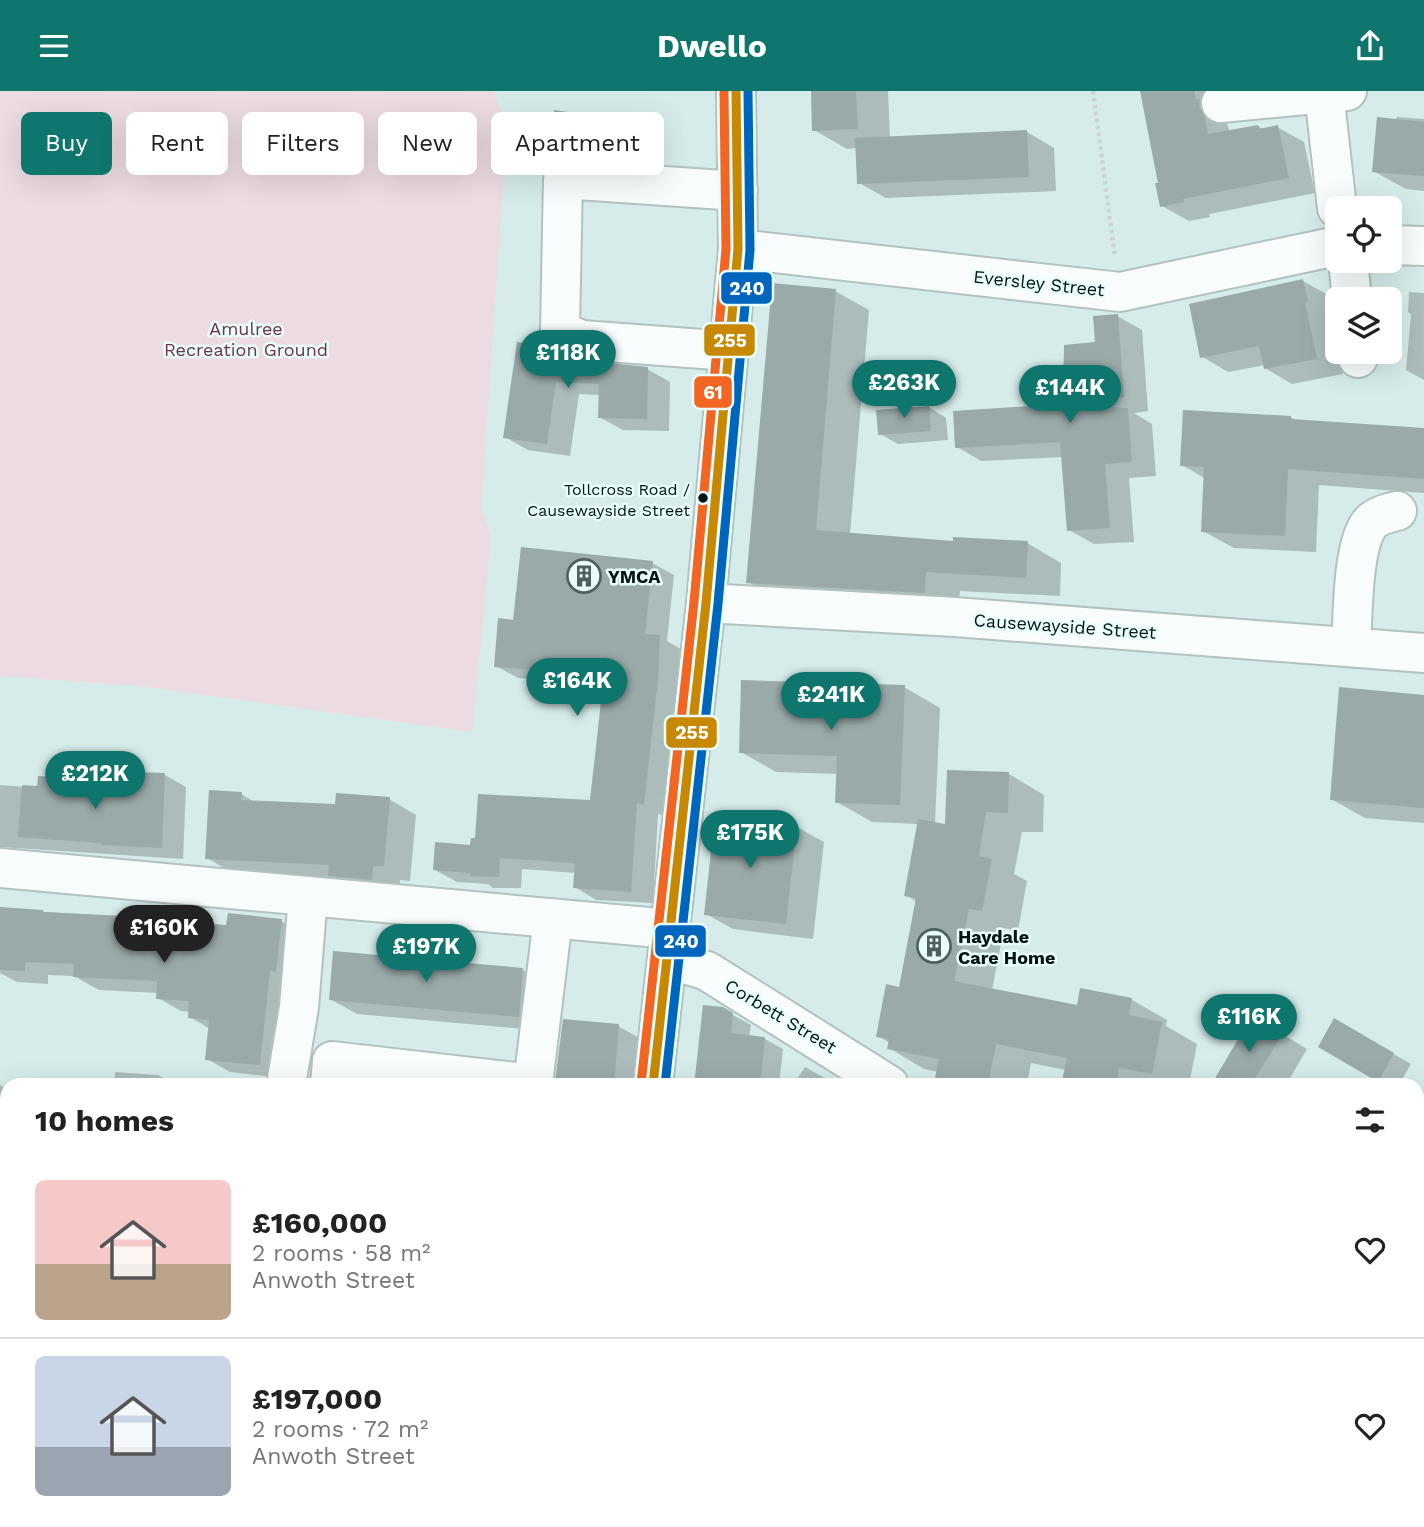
<!DOCTYPE html>
<meta charset="utf-8">
<style>
:root{--surface:#fff;--page:#f2f2f2;--text:#222;--muted:#767676;--line:#e0e0e0;--accent:#0f766e}
body{margin:0;font-family:"Work Sans",sans-serif;background:var(--page);color:var(--text);height:100vh;display:flex;flex-direction:column;font-size:26px;white-space:nowrap}
*{box-sizing:border-box;margin:0}
p{font-size:23px;color:var(--muted)}
.icon{flex:none;width:38px;height:38px;fill:none;stroke:currentColor;stroke-width:2;stroke-linecap:round;stroke-linejoin:round}
.map{position:relative;flex:1;overflow:hidden}
.panel{position:absolute;left:0px;top:987px;width:1424px;height:450px;display:flex;flex-direction:column;background:var(--surface);border-radius:21px 21px 0 0;box-shadow:0 7px 28px #0002}
.panel>*{flex:none}
.banner{position:absolute;left:21px;top:21px;width:700px;height:63px;display:flex;gap:14px}
.tools{position:absolute;left:1325px;top:105px;display:grid;gap:14px}
.tools a{display:grid;place-items:center;width:77px;height:77px;border-radius:10px;background:var(--surface);box-shadow:0 7px 28px #0002;font-size:35px}
.price{position:absolute;translate:-50% -60px;padding:0 16px;border-radius:24px;background:var(--accent);color:#fff;font-size:23px;line-height:46px;filter:drop-shadow(0 2px 4px #0008)}
.price::after{content:'';position:absolute;left:50%;top:42px;width:21px;height:16px;margin-left:-10px;background:inherit;clip-path:polygon(0 0,100% 0,50% 100%)}
.price.active{background:#222;color:#fff}
ul{padding:0;list-style:none}
li{display:flex;align-items:center;gap:21px;height:175px;padding:0 35px}
li+li{border-top:2px solid var(--line)}
li span{display:grid;place-items:center;flex:none;width:196px;height:140px;border-radius:10px;color:#555}
li>.icon{margin-inline-start:auto}
span .icon{width:84px;height:84px;fill:#fffc;stroke-width:1}
li b{font-size:30px}
h2{display:flex;justify-content:space-between;align-items:center;height:84px;padding:0 35px;font-size:30px}
.pill{padding:0 24px;border-radius:10px;background:var(--surface);box-shadow:0 7px 28px #0002;font-size:24px;line-height:63px}
.pill.active{background:var(--accent);color:#fff}
header{display:flex;justify-content:space-between;align-items:center;height:91px;padding:0 35px;background:var(--accent);color:#fff;font-size:32px;font-weight:700}
.map>svg:first-child{display:block}
</style>
<header><svg class="icon" aria-label="menu" viewBox="0 0 24 24"><path d="M4 6h16M4 12h16M4 18h16"/></svg>Dwello<svg class="icon" aria-label="share" viewBox="0 0 24 24"><path d="M12 15V3M7 8l5-5 5 5M5 13v7h14v-7"/></svg></header>
<div class="map">
<svg width="1424" height="1436" viewBox="0 0 1424 1436">
<rect width="100%" height="100%" fill="#d6ecea"/>
<path fill="#ecdbe1" d="M0 0H494L507 36 481 418 491 445 472 641 140 595 0 585Z
M807 1430H881L889 1436H806Z
M884 1430H1041L1039 1436H892Z
M1043 1430H1284L1280 1436H1041Z"/>
<path fill="#0003" d="M812 0H888L890 47 1027 41 1054 57 1056 100 886 107 859 92 857 57 847 58 814 39Z
M1149 0H1207L1227 25 1226 31 1230 41 1258 35 1264 39 1277 36 1304 51 1315 102 1209 123 1210 126 1189 130 1162 115Z
M589 25 606 36 601 77 567 81 549 71Z
M1397 26 1424 28V100L1406 98 1373 80Z
M1303 190 1330 205 1334 226H1331L1337 261 1343 283 1292 293 1265 277V274L1228 281 1201 265Z
M835 200 869 219 850 443 955 452H1027L1061 472 1060 505 960 500 958 521 782 511 748 491Z
M1409 201 1424 202V289L1406 279 1411 223 1408 221Z
M1117 225 1142 239 1148 320 1134 322 1152 333 1156 385 1129 387 1134 451 1094 453 1069 439 1063 366 981 370 957 356 1065 315 1097 253Z
M545 257 567 270 647 278 670 291 669 340 623 339 599 326 600 304 579 303 570 365 528 359 505 346Z
M929 316 946 327 948 349 898 353 880 343Z
M1290 326 1297 330 1424 340V417V402L1319 394 1316 461 1234 457 1203 440 1206 388 1182 374Z
M652 472 674 484 667 550 681 558 666 725 658 723 653 812 596 809 575 796 576 782 522 778 521 797H493L488 793 457 791 435 779 472 756 592 711 604 594 518 587 496 575 515 530Z
M904 596 940 617 935 733 947 735 1009 683 1044 704 1043 741H1022L1014 783 1027 790 1018 840 1004 837 992 899 1078 916 1081 899 1132 909 1167 929 1166 935 1197 953 1189 994H1063L1066 979 1031 972 1027 994H950L937 986 938 981 924 978 889 957 890 952 878 945 900 898 917 811 906 804 919 733 872 731 837 711 838 683 776 681 741 661Z
M1424 605V732L1365 727 1331 708Z
M165 684 186 696 183 768 0 756V694L39 697 121 692Z
M241 703 255 711 336 715 389 708 416 724 410 790 400 789 399 803 357 800 337 788 234 783 207 767Z
M797 736 824 751 813 848 733 838 706 823Z
M0 818 125 826 131 830 228 836 281 830 305 843 283 987 230 981 207 968 210 938 190 926V921L181 920 158 907V902L99 899 74 885 48 884V893L17 891 0 882Z
M523 879 550 895 546 940 357 923 330 908Z
M722 918 751 934 749 946 765 948 783 958 779 994H696Z
M1254 926 1307 958 1286 994H1212Z
M1335 929 1411 973 1399 994H1387L1320 955Z
M618 935 650 953 646 994H564L557 990Z
M805 976 832 991 836 994H793Z
M115 981 158 984 175 994H114Z
M0 994 7 998V1155L3 1154 0 1200Z
M1421 1017 1424 1019V1141L1420 1147 1418 1145V1023Z
M1418 1235 1424 1239V1251L1418 1261Z
M98 1430H153L164 1436H97Z
M183 1430H334L396 1436H183Z
M520 1430H604V1436H519Z
M655 1430H745L744 1436H655Z
M1297 1430H1385L1395 1436H1293Z"/>
<path fill="#99aaa9" d="M811 0H856L858 38 812 40Z
M1140 0H1194L1196 9 1200 8 1199 15 1205 26 1208 43 1258 34 1259 38 1278 34 1289 87 1183 108 1184 111 1160 116 1155 92H1158Z
M554 19 589 24 584 67 564 66 547 72Z
M1377 26 1424 31V85L1372 81Z
M1027 39 1029 86 857 93 855 47Z
M1303 188 1308 211H1305L1317 268 1264 278 1259 255 1200 267 1189 213Z
M772 192 836 198 816 439 953 450V446L1028 450 1026 487 926 481 925 502 746 492Z
M1118 223 1124 306 1108 309V316L1128 317 1132 371 1105 373 1110 437 1067 440 1060 351 955 357 953 320 1063 313 1064 254 1095 251 1093 225Z
M517 251 546 255 560 263 559 267 648 276 647 328 598 327 599 293 556 291 547 353 503 347Z
M929 315 931 340 878 344 876 319Z
M1183 319 1291 325V328L1424 337V388L1288 378 1285 445 1201 441 1204 376 1180 375Z
M521 456 653 470 645 543 660 544 658 589 644 714 637 712 631 801 573 797 575 772 500 767 499 786 470 785V782L433 779 435 751 470 754 471 747H475L478 703 590 709 604 584 494 576 498 527 513 529Z
M741 589 905 594 900 714 835 712 837 665 739 662Z
M1339 596 1424 604V717L1330 709Z
M947 679 1009 681 1008 722 986 721 979 765 992 768 982 820 969 818 954 890 1077 914 1080 897 1132 907 1129 924 1162 931 1152 983 1119 977 1116 994H1061L1067 967 996 953 988 994H970L935 987 939 968 887 958 889 948 876 946 886 893 899 896 916 807 904 805 918 728 945 733Z
M135 681 165 682 162 757 101 754V752L18 746 22 694 37 695 38 685 119 690V688L135 689Z
M209 699 242 701 241 709 335 713 336 702 390 706 384 775H373L372 789 328 785 329 774 205 768Z
M715 725 797 734 786 833 704 824Z
M0 816 43 819V821L125 825V827L226 834 228 822 282 828 276 881 270 880 260 974 205 969 209 929 188 927 189 910 156 908 157 890 73 886 74 873 25 871V880L0 879Z
M333 860 523 877 519 926 329 909Z
M703 914 723 916 733 922 731 942 765 946 760 994H694Z
M1253 923 1283 942 1251 994H1211Z
M1334 927 1394 962 1378 991 1318 956Z
M563 928 619 933 614 994H566V992L555 991Z"/>
<g fill="none" stroke-linecap="round" stroke-linejoin="round">
<g stroke="#b1c2c1" stroke-width="42">
<path id="minor" d="M1324 2 1337 117
M1221 12 1347 0
M1390 154 1424 155
M738 158 1120 201 1337 155
M1348 170 1352 208
M729 260 582 249 560 240 563 88 738 100
M1358 261V267
M706 512 955 526 1424 562
M1351 556C1353 526 1352 460 1368 435 1373 426 1387 422 1397 420
M0 777 670 838
M667 867 707 880 889 994
M286 994 299 916 308 805
M330 994 332 970 533 993 553 827
M653 994 706 512 738 158 736 0
M1418 1341 1424 1345
M30 1430V1436
M606 1436V1430"/>
</g>
<path stroke="#cdd2d2" stroke-width="4.5" stroke-dasharray="3.5 3.5" stroke-linecap="butt" d="M1093 0 1115 166"/>
<use href="#minor" stroke="#f9fcfc" stroke-width="38"/>
<g stroke="#e7fefd" stroke-width="14">
<path id="bus-1" d="M653 994 706 512 738 158 736 0"/>
</g>
<g stroke="#e7fefd" stroke-width="14">
<path id="bus-2" d="M665 994 718 513 750 159 748 0"/>
</g>
<g stroke="#e7fefd" stroke-width="14">
<path id="bus-3" d="M641 993 694 511 726 158 724 0"/>
</g>
<use href="#bus-1" stroke="#c78904" stroke-width="9"/>
<use href="#bus-2" stroke="#0065bd" stroke-width="9"/>
<use href="#bus-3" stroke="#f26522" stroke-width="9"/>
</g>
<defs>
<g id="building-ring" transform="scale(1.75)"><circle r="9.5" fill="#e7fefd" stroke="#4f5f5e" stroke-width="1.5"/><path d="M-4-6H4V6H1V3H-1V6H-4ZM-2.5-4.3h1.7v1.8h-1.7ZM.8-4.3h1.7v1.8H.8ZM-2.5-1h1.7V.8h-1.7ZM.8-1h1.7V.8H.8Z" fill="#4f5f5e"/></g>
</defs>
<g fill-rule="evenodd">
<use href="#building-ring" x="584" y="485"/>
<use href="#building-ring" x="934" y="855"/>
</g>
<circle fill="#061313" stroke="#e7fefd" stroke-width="2.5" cx="703" cy="407" r="6"/>
<g text-anchor="middle" dominant-baseline="central" stroke-width="5" stroke-linejoin="round" paint-order="stroke">
<g font-size="16" fill="#061313" stroke="#e7fefd" text-anchor="end">
<text x="690" y="398">Tollcross Road /<tspan x="690" dy="21">Causewayside Street</tspan></text>
</g>
<g font-size="18" fill="#061313" stroke="#e7fefd">
<text transform="translate(1039 192) rotate(6)">Eversley Street</text>
<text transform="translate(1065 535) rotate(4)">Causewayside Street</text>
<text transform="translate(781 925) rotate(31)">Corbett Street</text>
</g>
<g font-size="18" fill="#713246" stroke="#e7fefd">
<text x="246" y="237">Amulree<tspan x="246" dy="21">Recreation Ground</tspan></text>
</g>
<g font-size="18" font-weight="bold" fill="#061313" stroke="#e7fefd" text-anchor="start">
<text x="608" y="485">YMCA</text>
<text x="958" y="845">Haydale<tspan x="958" dy="21">Care Home</tspan></text>
</g>
</g>
<g stroke="#e7fefd" stroke-width="2.5">
<rect x="720" y="180" width="53" height="34" rx="7" fill="#0065bd"/>
<rect x="703" y="232" width="53" height="34" rx="7" fill="#c78904"/>
<rect x="693" y="284" width="40" height="34" rx="7" fill="#f26522"/>
<rect x="665" y="625" width="53" height="33" rx="7" fill="#c78904"/>
<rect x="654" y="833" width="53" height="34" rx="7" fill="#0065bd"/>
</g>
<g font-size="19" text-anchor="middle" font-weight="bold" fill="#fff">
<text x="747" y="204">240</text>
<text x="730" y="256">255</text>
<text x="713" y="308">61</text>
<text x="692" y="648">255</text>
<text x="681" y="857">240</text>
</g>
</svg>
<div class="tools">
<a><svg class="icon" aria-label="locate" viewBox="0 0 24 24"><circle cx="12" cy="12" r="6"/><path d="M12 2v4M12 18v4M2 12h4M18 12h4"/></svg></a>
<a><svg class="icon" aria-label="layers" viewBox="0 0 24 24"><path d="M12 4l9 5-9 5-9-5zM3 14l9 5 9-5"/></svg></a>
</div>
<b class="price" style="left:568px;top:299px">£118K</b>
<b class="price" style="left:904px;top:329px">£263K</b>
<b class="price" style="left:1070px;top:334px">£144K</b>
<b class="price" style="left:577px;top:627px">£164K</b>
<b class="price" style="left:831px;top:641px">£241K</b>
<b class="price" style="left:95px;top:720px">£212K</b>
<b class="price" style="left:750px;top:779px">£175K</b>
<b class="price active" style="left:164px;top:874px">£160K</b>
<b class="price" style="left:426px;top:893px">£197K</b>
<b class="price" style="left:1249px;top:963px">£116K</b>
<div class="banner">
<a class="pill active">Buy</a>
<a class="pill">Rent</a>
<a class="pill">Filters</a>
<a class="pill">New</a>
<a class="pill">Apartment</a>
</div>
<section class="panel">
<h2>10 homes<svg class="icon" aria-label="filters" viewBox="0 0 24 24"><path d="M4 7h16M4 17h16"/><circle cx="9" cy="7" r="2"/><circle cx="15" cy="17" r="2"/></svg></h2>
<ul>
<li><span style="background:linear-gradient(#f6c9c9 60%,#b9a48a 0)"><svg class="icon" aria-label="home" viewBox="0 0 24 24"><path d="M3 11l9-7 9 7M6 9v11h12V9"/></svg></span><div><b>£160,000</b><p>2 rooms · 58 m²</p><p>Anwoth Street</p></div><svg class="icon" aria-label="heart" viewBox="0 0 24 24"><path d="M12 20l-8-8c-3-5 5-10 8-4 3-6 11-1 8 4z"/></svg></li>
<li><span style="background:linear-gradient(#c9d6e8 65%,#9aa5b1 0)"><svg class="icon" aria-label="home" viewBox="0 0 24 24"><path d="M3 11l9-7 9 7M6 9v11h12V9"/></svg></span><div><b>£197,000</b><p>2 rooms · 72 m²</p><p>Anwoth Street</p></div><svg class="icon" aria-label="heart" viewBox="0 0 24 24"><path d="M12 20l-8-8c-3-5 5-10 8-4 3-6 11-1 8 4z"/></svg></li>
</ul>
</section>
</div>
